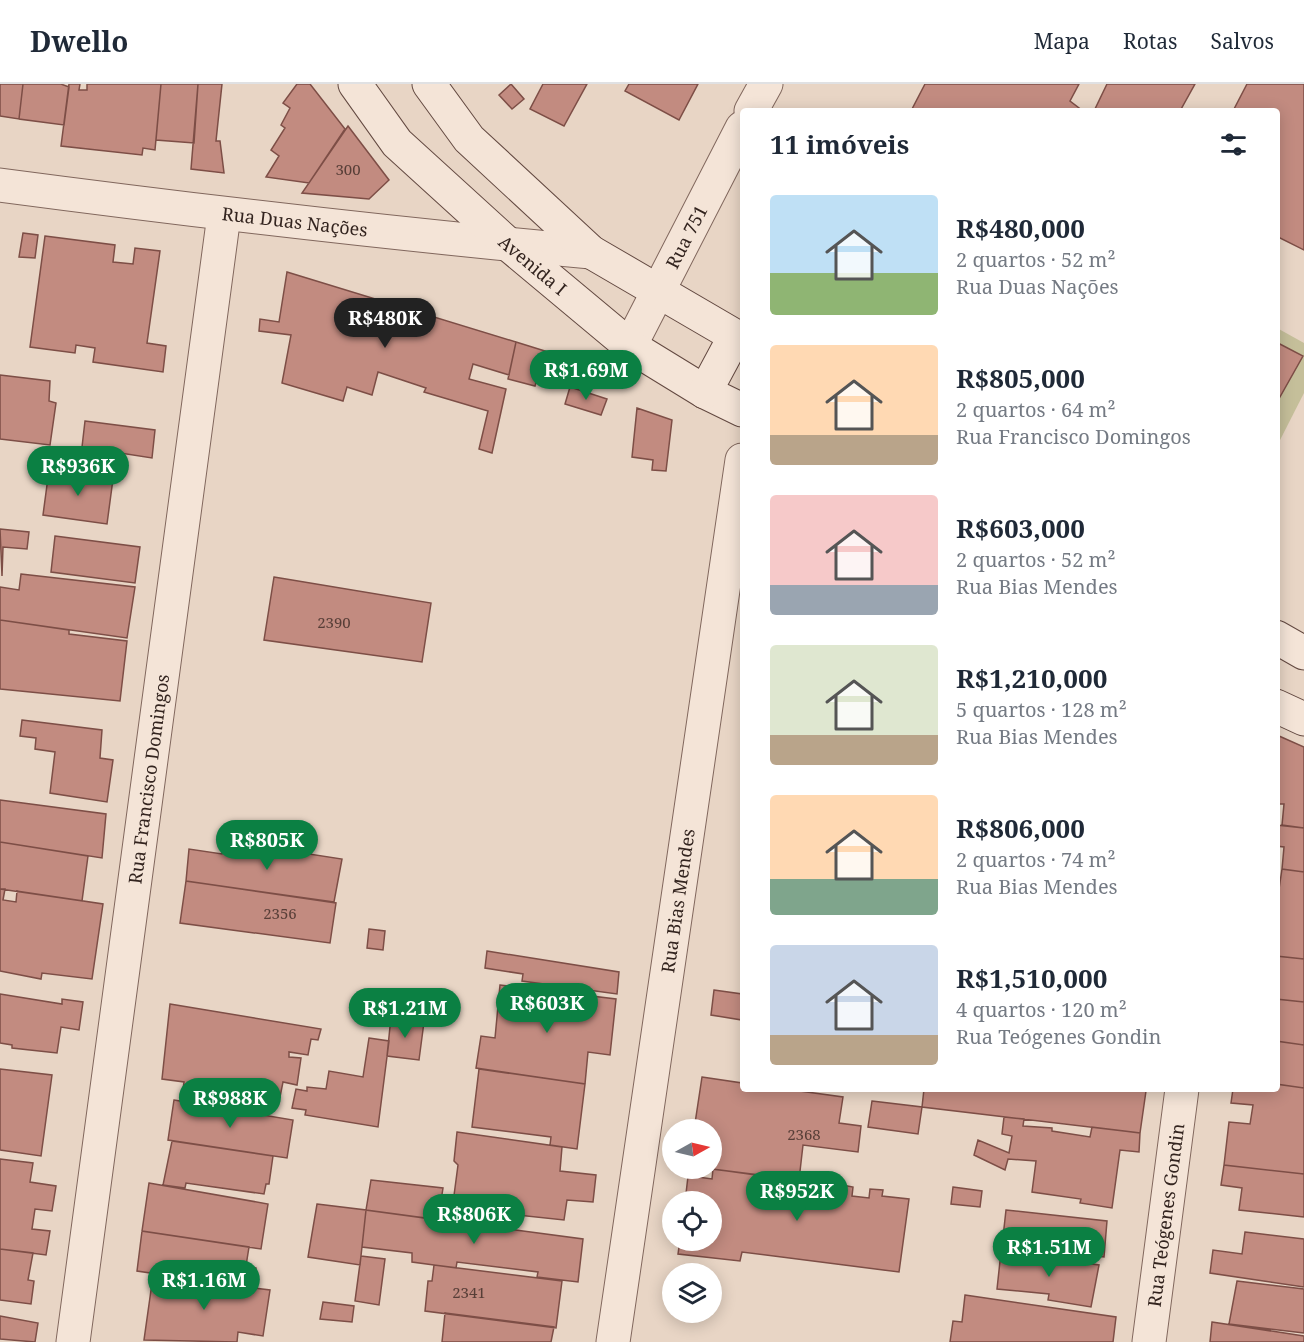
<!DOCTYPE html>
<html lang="pt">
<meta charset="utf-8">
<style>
:root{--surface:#fff;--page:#f6f6f7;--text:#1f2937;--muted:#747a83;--line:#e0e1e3;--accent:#0b8043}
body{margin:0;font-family:"Noto Serif",serif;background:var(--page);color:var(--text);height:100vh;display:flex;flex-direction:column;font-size:22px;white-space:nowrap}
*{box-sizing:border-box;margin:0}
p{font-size:20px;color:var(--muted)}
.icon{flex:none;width:33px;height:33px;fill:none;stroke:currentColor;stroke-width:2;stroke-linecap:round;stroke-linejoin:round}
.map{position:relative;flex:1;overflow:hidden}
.details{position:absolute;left:740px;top:24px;width:540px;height:984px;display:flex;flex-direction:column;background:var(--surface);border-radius:6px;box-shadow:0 3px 15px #0003}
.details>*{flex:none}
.needle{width:39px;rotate:82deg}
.buttons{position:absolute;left:662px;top:1035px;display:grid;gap:12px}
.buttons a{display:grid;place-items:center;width:60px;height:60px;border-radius:50%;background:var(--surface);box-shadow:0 3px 15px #0003;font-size:30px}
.price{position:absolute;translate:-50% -51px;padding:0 14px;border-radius:21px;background:var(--accent);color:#fff;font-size:20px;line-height:39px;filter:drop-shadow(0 2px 3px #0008)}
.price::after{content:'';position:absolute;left:50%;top:36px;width:18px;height:14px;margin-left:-9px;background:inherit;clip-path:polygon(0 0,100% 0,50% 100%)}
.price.selected{background:#222;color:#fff}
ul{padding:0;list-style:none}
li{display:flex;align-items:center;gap:18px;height:150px;padding:0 30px}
li span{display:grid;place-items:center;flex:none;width:168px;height:120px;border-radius:6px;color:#555}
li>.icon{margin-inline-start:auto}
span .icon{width:72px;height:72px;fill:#fffc;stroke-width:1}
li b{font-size:26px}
h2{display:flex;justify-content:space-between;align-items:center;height:72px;padding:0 30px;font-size:26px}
header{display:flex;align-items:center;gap:36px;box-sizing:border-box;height:84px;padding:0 30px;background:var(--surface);border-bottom:2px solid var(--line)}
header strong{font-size:28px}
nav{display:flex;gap:33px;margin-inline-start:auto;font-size:21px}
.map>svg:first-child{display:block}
</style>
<header>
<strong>Dwello</strong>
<nav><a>Mapa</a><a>Rotas</a><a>Salvos</a></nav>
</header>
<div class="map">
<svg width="1304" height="1258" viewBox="0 0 1304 1258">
<rect width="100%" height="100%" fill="#e8d5c5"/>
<path fill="#c5bf9a" d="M1277 244 1304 259V309L1277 362Z"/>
<path fill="#c28b80" stroke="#7d4e46" stroke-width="1.5" d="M0 0H23L19 35 0 32Z
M23 0H61L69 3 64 41 19 35Z
M69 0H80L79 6H87V0H161L155 66 143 64 142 71 61 62Z
M161 0H198L194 59 156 56Z
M198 0H222L216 57H220L224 89 191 85Z
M297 0H310L345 45 309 99 266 93 279 72 271 66 285 44 281 41 290 24 283 19Z
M511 0 524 15 512 25 499 11Z
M543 0H587L564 42 530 25Z
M629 0H698L679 36 625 7Z
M925 0H1079L1070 17 1083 27H911Z
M1107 0H1195L1180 27H1094Z
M1247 0H1304V166L1276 152V27H1233Z
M348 42 389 96 369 115 302 109Z
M23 149 38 151 35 174 19 173Z
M45 152 115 161 113 178 133 180 135 164 160 167 147 259 166 262 163 288 93 278 95 264 76 261 75 269 30 263Z
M287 188 516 258 509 291 473 280 469 295 506 305 492 369 479 365 488 327 424 308 426 304 378 288 372 311 347 303 343 317 282 299 291 251 259 247 260 235 279 238Z
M516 258 545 267 535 302 508 295Z
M1276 258 1303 272 1276 320Z
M0 291 50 297 49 317 56 319 50 361 0 355Z
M570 303 607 315 601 331 565 320Z
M637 324 672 336 666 387 652 386 653 376 632 373Z
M85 337 155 346 152 374 82 363Z
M49 386 113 395 107 440 43 431Z
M0 445 29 448 27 465 3 463 2 492Z
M55 452 140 463 135 499 51 488Z
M21 490 135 503 127 554 0 536V503L19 506Z
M274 493 431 519 422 578 264 556Z
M0 536 69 546V550L127 557 120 617 0 605Z
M22 636 102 646 100 674 113 676 107 718 50 709 55 668 35 665 36 654 20 652Z
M1279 652 1304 663V744L1282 741 1284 720H1276V654Z
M0 716 106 730 102 774 0 758Z
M1276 741 1304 744V788L1282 785 1284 763 1276 762Z
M225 757 342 775 334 818 186 797 189 765 222 770Z
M0 758 88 772 82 817 0 805Z
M1282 785 1304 788V875L1276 872V825Z
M186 797 336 819 330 859 180 839Z
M0 805H5L3 816 16 818 17 807 103 820 92 895 42 889 41 895 0 887Z
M369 845 385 847 383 866 367 864Z
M487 867 619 888 617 910 522 897 523 890 485 884Z
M1276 872 1304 875V918L1276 915Z
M500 901 616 915 610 971 588 968 585 1000 476 984 481 952 495 954Z
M714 906 742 910V936L711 931Z
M0 910 62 920V915L83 918 79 946 61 943 57 969 12 964V961L0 959Z
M1276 915 1304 918V961L1276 957Z
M170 920 321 945 318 956 311 955 308 971 289 968V973L301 974 297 1001 283 998 280 1013 244 1008 242 1022 182 1012 184 998 162 995Z
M391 933 424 938 419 976 387 972Z
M369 954 389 957 378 1043 305 1031 306 1026 292 1024 296 1005 307 1007V1003L326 1005 329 987 363 993Z
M1276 957 1304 961V1004L1276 1000Z
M0 985 52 991 41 1072 0 1066Z
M479 985 585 1000 577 1065 550 1061 551 1053 472 1043Z
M702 993 742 999V1005H785L843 1013 839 1039 861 1042 858 1068 803 1061 799 1096 712 1085 716 1051H711V1046H694Z
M1276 1000 1304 1004V1090L1224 1081 1229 1038 1250 1040 1253 1021 1231 1019 1233 1005H1276Z
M924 1005H1128L1146 1007 1140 1049 922 1023Z
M174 1016 293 1036 287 1074 168 1056Z
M872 1017 922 1023 918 1050 868 1043Z
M1004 1033 1024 1035 1023 1042 1052 1044V1047L1090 1053 1092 1043 1140 1049 1139 1068 1120 1066 1112 1124 1080 1119 1081 1115 1032 1108 1036 1077 1008 1075 1005 1086 974 1071 978 1056 1009 1069 1012 1052 1002 1050Z
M457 1048 562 1063 560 1087 596 1091 593 1118 567 1116 564 1136 469 1126 470 1120 453 1119 458 1081 454 1077Z
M172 1057 273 1072 269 1100H266L264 1110 186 1099 185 1104 163 1101Z
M0 1075 33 1079 30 1098 56 1102 52 1127 35 1125 32 1145 50 1147 46 1171 0 1165Z
M1224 1081 1304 1090V1133L1239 1126 1242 1104 1221 1101Z
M689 1084H699L698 1093 712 1095 713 1085 756 1091 755 1100 763 1101 764 1092 775 1093 774 1102 789 1104 790 1095 801 1096 800 1106 815 1107 816 1098 828 1099 826 1110 841 1111 842 1101 853 1103 852 1112 869 1114 870 1105 883 1106 882 1112 909 1115 899 1188 742 1168 740 1177 678 1170 680 1156H711V1118H685Z
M371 1096 443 1104 438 1136 366 1126Z
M149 1099 268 1120 261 1165 142 1147Z
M953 1103 982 1107 980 1123 951 1120Z
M317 1120 366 1126 360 1181 308 1173Z
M366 1126 583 1155 578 1198 537 1193 538 1188 457 1178 456 1184 412 1178V1169L362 1163Z
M1006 1126 1107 1137 1104 1173 1002 1162Z
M142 1147 249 1163 246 1182 256 1184 253 1204 137 1187Z
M1245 1148 1304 1155V1203L1210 1189 1213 1166 1242 1170Z
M0 1165 33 1169 28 1196 34 1197 31 1220 0 1216Z
M1001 1168 1099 1181 1091 1223 1048 1216 1049 1210 997 1205Z
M361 1172 385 1175 379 1221 355 1217Z
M434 1181 562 1197 556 1244 425 1227 428 1197H432Z
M153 1192 270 1206 263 1252 238 1248 237 1258 144 1256Z
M1237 1197 1304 1205V1249L1229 1240Z
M965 1211 1116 1233 1113 1258H950L953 1237 962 1238Z
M323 1218 354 1222 352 1238 320 1235Z
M445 1229 554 1243 551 1258H442Z
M0 1232 38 1239 35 1258 0 1255Z
M1212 1238 1304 1252V1258H1210Z"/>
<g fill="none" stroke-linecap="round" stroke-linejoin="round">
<g stroke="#81675d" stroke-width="35">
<g id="street">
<path d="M751 27 766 0"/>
<path id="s1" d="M0 101C197 127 393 150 591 168"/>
<path id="s2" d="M630 262 742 44"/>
<path id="s3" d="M73 1258 224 131"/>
<path id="s4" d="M613 1258 742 376"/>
<path id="s5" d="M1149 1258 1182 1005"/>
</g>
</g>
<g stroke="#634941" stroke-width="35">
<g id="secondary">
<path id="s6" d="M355 0 397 59 509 161 630 262 705 308 742 326"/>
<path d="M429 0 469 55 591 168 742 256"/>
<path d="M705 308 735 252"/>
<path d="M1276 553 1304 569"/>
<path d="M1276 622 1304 635"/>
</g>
</g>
<use href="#street" stroke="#f4e4d7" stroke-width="33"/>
<use href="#secondary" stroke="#f4e4d7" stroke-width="33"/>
</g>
<g text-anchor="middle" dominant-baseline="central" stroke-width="5" stroke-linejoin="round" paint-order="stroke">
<g font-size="15" fill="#573e37">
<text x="348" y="85">300</text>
<text x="334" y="538">2390</text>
<text x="280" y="829">2356</text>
<text x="804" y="1050">2368</text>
<text x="469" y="1208">2341</text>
</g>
<g font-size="18" fill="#33241f" stroke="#f1e1d4">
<text stroke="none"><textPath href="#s1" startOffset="297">Rua Duas Nações</textPath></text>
<text stroke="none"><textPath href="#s2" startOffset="123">Rua 751</textPath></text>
<text stroke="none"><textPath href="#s6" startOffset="255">Avenida I</textPath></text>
<text stroke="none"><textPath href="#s3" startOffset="568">Rua Francisco Domingos</textPath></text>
<text stroke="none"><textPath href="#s4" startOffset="446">Rua Bias Mendes</textPath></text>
<text stroke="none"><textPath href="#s5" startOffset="128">Rua Teógenes Gondin</textPath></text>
</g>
</g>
</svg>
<div class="buttons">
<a><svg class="needle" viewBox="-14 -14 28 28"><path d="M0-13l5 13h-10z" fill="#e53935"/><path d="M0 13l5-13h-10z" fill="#747a83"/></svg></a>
<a><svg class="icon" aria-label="locate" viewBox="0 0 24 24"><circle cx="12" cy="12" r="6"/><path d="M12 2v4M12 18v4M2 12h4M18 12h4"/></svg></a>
<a><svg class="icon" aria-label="layers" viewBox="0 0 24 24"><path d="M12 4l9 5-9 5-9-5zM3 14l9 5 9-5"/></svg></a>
</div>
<b class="price selected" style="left:385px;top:265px">R$480K</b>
<b class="price" style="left:586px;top:317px">R$1.69M</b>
<b class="price" style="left:78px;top:413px">R$936K</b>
<b class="price" style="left:267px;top:787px">R$805K</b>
<b class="price" style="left:547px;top:950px">R$603K</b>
<b class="price" style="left:405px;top:955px">R$1.21M</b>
<b class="price" style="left:230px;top:1045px">R$988K</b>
<b class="price" style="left:797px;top:1138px">R$952K</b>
<b class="price" style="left:474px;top:1161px">R$806K</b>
<b class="price" style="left:1049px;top:1194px">R$1.51M</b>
<b class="price" style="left:204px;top:1227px">R$1.16M</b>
<section class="details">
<h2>11 imóveis<svg class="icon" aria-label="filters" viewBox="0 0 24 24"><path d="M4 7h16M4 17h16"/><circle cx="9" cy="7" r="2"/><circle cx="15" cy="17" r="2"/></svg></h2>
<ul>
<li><span style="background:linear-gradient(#bfe0f5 65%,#8fb573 0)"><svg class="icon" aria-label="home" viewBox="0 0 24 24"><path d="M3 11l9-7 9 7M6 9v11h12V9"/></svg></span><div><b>R$480,000</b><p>2 quartos · 52 m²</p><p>Rua Duas Nações</p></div></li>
<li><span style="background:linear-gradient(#ffd9b3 75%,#b9a48a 0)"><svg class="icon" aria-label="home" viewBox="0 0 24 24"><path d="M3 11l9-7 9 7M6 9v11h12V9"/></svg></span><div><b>R$805,000</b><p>2 quartos · 64 m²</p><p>Rua Francisco Domingos</p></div></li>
<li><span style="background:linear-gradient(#f6c9c9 75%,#9aa5b1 0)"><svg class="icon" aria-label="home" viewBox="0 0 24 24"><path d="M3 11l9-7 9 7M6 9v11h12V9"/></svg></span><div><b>R$603,000</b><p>2 quartos · 52 m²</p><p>Rua Bias Mendes</p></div></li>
<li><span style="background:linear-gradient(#dfe7d0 75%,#b9a48a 0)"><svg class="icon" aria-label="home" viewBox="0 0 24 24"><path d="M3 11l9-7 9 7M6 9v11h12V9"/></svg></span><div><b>R$1,210,000</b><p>5 quartos · 128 m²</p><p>Rua Bias Mendes</p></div></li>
<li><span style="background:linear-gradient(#ffd9b3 70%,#7fa58c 0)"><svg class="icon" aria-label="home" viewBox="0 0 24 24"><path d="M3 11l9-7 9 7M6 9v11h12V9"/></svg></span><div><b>R$806,000</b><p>2 quartos · 74 m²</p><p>Rua Bias Mendes</p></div></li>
<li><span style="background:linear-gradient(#c9d6e8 75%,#b9a48a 0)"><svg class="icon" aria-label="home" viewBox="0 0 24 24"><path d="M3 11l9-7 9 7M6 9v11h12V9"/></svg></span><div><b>R$1,510,000</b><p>4 quartos · 120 m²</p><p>Rua Teógenes Gondin</p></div></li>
</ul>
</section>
</div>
